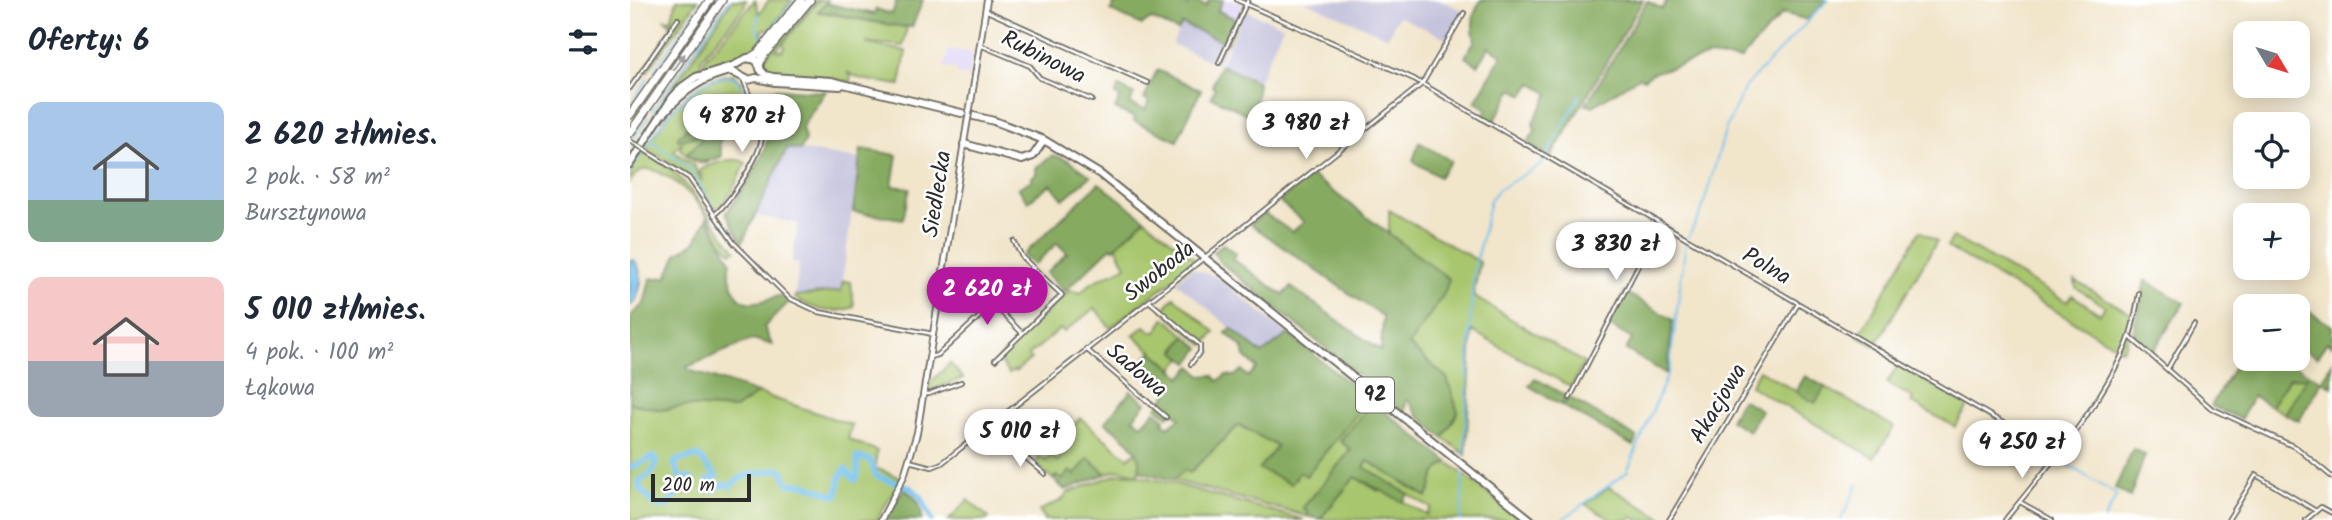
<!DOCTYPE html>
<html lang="pl">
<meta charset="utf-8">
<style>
:root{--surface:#fff;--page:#f6f6f7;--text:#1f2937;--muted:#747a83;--accent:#b5179e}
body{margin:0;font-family:Kalam,sans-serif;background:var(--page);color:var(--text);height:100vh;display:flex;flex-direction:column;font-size:26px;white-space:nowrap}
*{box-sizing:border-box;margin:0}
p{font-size:23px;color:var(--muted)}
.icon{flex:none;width:38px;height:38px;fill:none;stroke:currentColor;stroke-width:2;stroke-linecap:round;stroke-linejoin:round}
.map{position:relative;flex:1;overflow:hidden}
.sheet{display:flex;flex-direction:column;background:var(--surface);width:630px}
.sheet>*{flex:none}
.needle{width:46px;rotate:128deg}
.tools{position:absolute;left:1603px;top:21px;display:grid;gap:14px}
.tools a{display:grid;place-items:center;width:77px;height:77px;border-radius:14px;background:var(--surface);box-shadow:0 4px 18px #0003;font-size:35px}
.scale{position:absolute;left:21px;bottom:18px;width:100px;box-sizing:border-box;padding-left:7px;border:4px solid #2b2b2b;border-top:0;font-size:19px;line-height:24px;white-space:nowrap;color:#2b2b2b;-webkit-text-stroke:5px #fff;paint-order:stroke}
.price{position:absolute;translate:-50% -60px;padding:0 16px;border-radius:24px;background:#fff;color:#222;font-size:23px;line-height:46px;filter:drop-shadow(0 2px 4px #0008)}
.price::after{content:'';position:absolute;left:50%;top:42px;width:21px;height:16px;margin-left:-10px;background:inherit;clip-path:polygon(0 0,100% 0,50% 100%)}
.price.active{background:var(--accent);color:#fff}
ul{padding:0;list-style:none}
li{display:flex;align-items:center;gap:21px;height:175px;padding:0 28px}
li span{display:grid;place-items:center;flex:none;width:196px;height:140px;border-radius:14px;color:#555}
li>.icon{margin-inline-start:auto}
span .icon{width:84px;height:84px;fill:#fffc;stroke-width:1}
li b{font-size:30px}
h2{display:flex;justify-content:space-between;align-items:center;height:84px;padding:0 28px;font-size:30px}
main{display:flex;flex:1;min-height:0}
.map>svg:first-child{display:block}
</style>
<main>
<section class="sheet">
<h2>Oferty: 6<svg class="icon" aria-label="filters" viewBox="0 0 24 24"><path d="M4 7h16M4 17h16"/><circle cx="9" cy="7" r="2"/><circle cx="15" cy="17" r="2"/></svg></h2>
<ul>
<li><span style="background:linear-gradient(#a9c7e8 70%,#7fa58c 0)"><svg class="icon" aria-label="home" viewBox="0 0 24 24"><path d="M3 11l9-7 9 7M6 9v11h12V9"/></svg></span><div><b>2 620 zł/mies.</b><p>2 pok. · 58 m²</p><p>Bursztynowa</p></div></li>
<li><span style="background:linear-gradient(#f6c9c9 60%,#9aa5b1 0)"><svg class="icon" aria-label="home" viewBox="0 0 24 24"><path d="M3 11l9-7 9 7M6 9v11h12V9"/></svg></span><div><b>5 010 zł/mies.</b><p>4 pok. · 100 m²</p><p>Łąkowa</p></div></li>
</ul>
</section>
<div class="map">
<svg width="1702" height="520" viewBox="0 0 1702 520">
<rect width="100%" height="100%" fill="#fff"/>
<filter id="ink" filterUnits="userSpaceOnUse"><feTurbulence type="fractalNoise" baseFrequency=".0143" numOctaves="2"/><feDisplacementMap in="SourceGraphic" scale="14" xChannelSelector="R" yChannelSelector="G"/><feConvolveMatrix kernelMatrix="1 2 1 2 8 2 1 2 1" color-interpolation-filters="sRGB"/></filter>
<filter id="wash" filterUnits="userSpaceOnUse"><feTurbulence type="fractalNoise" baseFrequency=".00686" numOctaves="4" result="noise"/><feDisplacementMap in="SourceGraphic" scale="28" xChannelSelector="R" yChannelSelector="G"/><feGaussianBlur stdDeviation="1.57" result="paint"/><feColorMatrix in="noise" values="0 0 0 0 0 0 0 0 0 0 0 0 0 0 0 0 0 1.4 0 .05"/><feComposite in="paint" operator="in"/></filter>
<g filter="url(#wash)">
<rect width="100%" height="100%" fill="#f1e5ca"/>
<path fill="#dfd5f5" d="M593 0H603L612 4 613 7 607 19 588 11Z
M318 49 343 52 339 77 326 74V69L314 67Z"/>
<path fill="#c3c1db" d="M810 0 834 11 818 39 768 16 758 37 674 1Z
M615 10 653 26 628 82 590 65Z
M552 23 597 43 587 64 542 44Z
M157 148 229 159 211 290 165 296 169 263 162 262 168 223 125 216Z
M562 268 587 277 658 334 632 354 546 282Z"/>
<path fill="#a8c66d" stroke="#6a784c" stroke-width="2" d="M47 0H68L17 72 16 67 47 18 41 24 34 19 41 20Z
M102 0H116L113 9 71 58V71L29 114 24 115Z
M125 0 129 14 139 0H162L140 29H135L131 33 137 39C121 55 99 67 75 68L74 60Z
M184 0H187L146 50 152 51 155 47 153 43 189 0H198L188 12C218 16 247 24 277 27L273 46 237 42V44L276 51 270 85 231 79 217 72 221 76 220 82 197 78 141 74 135 70 133 60Z
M103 74 112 82 115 103 124 120 99 126 102 118 81 113 56 128 54 140 63 135 72 136 70 142 59 151 74 163H79C65 165 58 159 50 148L52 142 44 151 65 167 72 182 70 172 73 168C87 164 103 155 116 163L102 191 89 208 84 209C62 177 50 168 16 148L13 153C57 170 75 216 106 250L102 252C90 245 85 226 77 215 65 198 51 183 32 174 17 166 9 168 0 182 0 164 11 151 22 138 29 131 32 122 38 115 54 96 77 76 103 74Z
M759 210 850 262 843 296 954 363 941 387 842 331 836 455 813 438 828 412 817 379 779 345 819 279 759 234Z
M515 219 567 261 480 328 465 308 434 332 430 329 398 356 401 359 385 372 384 370 379 374 368 359 440 290 451 293C461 279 481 275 496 266L486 246Z
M1290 231 1307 241 1245 346 1228 337Z
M1323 237 1437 302 1442 295 1470 314 1475 306 1446 288 1445 281 1502 314 1496 343 1492 350 1317 247Z
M213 281 221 282 224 307C201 315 185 310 164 298L165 296 211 291Z
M544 297 585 332 574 345 533 310Z
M535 318 556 336 545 349 552 358 543 369 503 335 515 326 522 332H526Z
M320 363 333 378 298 392 300 383Z
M1268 365 1336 404 1337 408 1325 427 1281 402 1283 398 1257 383Z
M1129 370 1185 402 1195 387 1264 427 1244 458 1120 386Z
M1678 377 1655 414 1641 406 1659 378Z
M128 393 222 425 218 439 247 451 245 468 271 478 247 520H0V403L32 410 54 406 105 409Z
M739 399 743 402 711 441 721 449 673 509 678 512 676 516 543 480 555 469 560 473 609 425 647 446 676 475Z
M427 413 443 426 450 418 498 458 508 451 511 464 508 474 488 470 476 474 458 459 445 475 431 480 426 476 423 479 405 464 410 456 416 461 421 455 427 461 436 451 427 443 432 436 417 424Z
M738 461 797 497C807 480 797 476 818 462L891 520 690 519 725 477 748 491 751 489 797 515 801 508 733 467Z
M488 474H500L542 483 674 520H414L415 518 409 511 432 500 439 492Z
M979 487 1036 520H1008L1002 517 1000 520H982L955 504Z
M338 500 359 518 357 520H319Z"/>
<path fill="#86ab60" stroke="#586b46" stroke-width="2" d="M267 0H293L282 27C250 25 220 16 188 11L195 3 244 14 246 9 262 14Z
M478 0H545L558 6 561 0 576 6 579 0H593L588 11 608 20 597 43 552 24 548 31 521 19 512 25 481 11 485 3Z
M851 0H1013L921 157 897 143 905 131 903 122 919 94 902 83 894 95 883 89 863 123 853 117 857 109 845 102 872 55 859 47 848 65 835 57 845 40C841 26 843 12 851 0Z
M1035 0H1197L1178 20 1153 13 1110 60 1080 56 1022 73 1014 79 1009 77 963 106 956 105 1017 1 1032 9 1037 1Z
M590 65 628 82 626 99 619 115 581 97 585 88 582 86Z
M527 70 571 90 547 141 504 121 505 118 485 109 490 97 485 95 489 87 504 94 500 104 515 110 519 101 514 99Z
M146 89C165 89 177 93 196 91L172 127 175 140 171 150 157 148 112 243 96 213C108 196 140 154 137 133 135 120 129 107 125 95Z
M93 112 102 117 89 142 92 156C79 163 69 164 56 155L70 142 72 136C63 135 57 140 48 140V137C59 124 77 113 93 112Z
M789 142 821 161 809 177 783 161Z
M231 149 267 155 262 186 280 188 273 219 223 212Z
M423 155 438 160 461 176 433 199 421 184 398 201 388 188 402 180V177L406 174V168Z
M681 175 819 279 814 294 779 345 817 378 828 412 813 438 788 415 778 400H776L775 413 590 262 583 252 593 244 606 254 603 259 653 295 661 287 751 351 753 317 620 224 634 213 662 232 674 222 649 201Z
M469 183 515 219 483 249 481 247 434 292 416 273 437 253 427 243 404 265 393 255Z
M77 218 101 261C99 270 99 275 102 283 109 312 131 302 152 295L158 303 134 327 142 345 123 339 57 367 59 370 128 393 105 409 54 406 32 410 0 403V316L14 304 20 279 37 277 47 254 65 242Z
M1515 280 1554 303 1523 351 1503 334Z
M995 292 1043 320 1037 374 996 350 1002 339 978 325Z
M1672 307 1702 326V346L1697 342 1687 357 1668 346V316Z
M601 328 632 354 658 334 739 399 676 476 670 472 661 484 629 469 647 446 609 425 559 473 555 470 543 480 509 471C514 448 490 435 475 422L501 391 516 403 503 418 512 425 525 411 535 419 533 423 538 427 550 418 543 412 538 416 527 407 538 393 508 368 522 351 552 377 562 366 571 376 583 375 588 381 596 375 604 376 612 370 618 377 627 368 615 357 613 348 596 333Z
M556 336 570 348 559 363 545 352Z
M1615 348V359H1653L1692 381 1702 363V387L1692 381 1669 421 1655 414 1677 377 1659 378 1641 406 1623 396 1611 419 1581 406Z
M1175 376 1195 387 1185 403 1166 392Z
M905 378 936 396 931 405 899 386Z
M939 397 1007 438 1003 446 933 406Z
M1112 399 1131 410 1119 431 1100 420Z
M743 402 818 462C797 476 807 480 797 497L738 461 734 467 778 494 773 502 725 477 690 519 676 516 678 512 672 509 721 450 710 441Z
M1503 449 1515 455 1500 497 1485 488Z
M458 458 476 474 435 490 423 479 426 476 432 480 440 471 445 475Z
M273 489C288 497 291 504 292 520H256Z"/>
<path fill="#72c0ed" stroke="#4e768c" stroke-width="2" d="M0 260H4C15 275 11 286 5 302L0 305Z"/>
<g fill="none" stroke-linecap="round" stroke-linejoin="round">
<path stroke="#72c0ed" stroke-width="2" d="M129 14 126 28 133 38
M74 66 102 60 124 51 166 0
M24 71 74 0
M0 106 18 78
M22 111 99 0
M26 113C37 97 47 83 65 73
M1 141 18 117
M22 141 60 169 84 208
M0 156 23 120
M0 172C19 141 60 72 103 77 116 86 119 110 127 125
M1058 237 1071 213 1096 128 1115 87 1198 0
M834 454 843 276 860 200 869 189 912 164 950 95
M1428 459 1487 495 1474 520
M831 520 833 473
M932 520 997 472 1039 371 1056 241
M1211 520 1228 484"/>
<path stroke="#72c0ed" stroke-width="6" d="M0 468 23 457 25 458C29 472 18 475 9 481L10 489 27 506 40 505 42 498 62 481 60 478H50L44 463 49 460 68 456 86 476 84 479 77 481 79 490H84L94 484 99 486 114 476 148 469 152 470 159 484H173L204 495H207C211 482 206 482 215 469L225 480 228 475 227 457 240 460 246 476 281 488 291 497 302 520"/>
</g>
</g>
<g filter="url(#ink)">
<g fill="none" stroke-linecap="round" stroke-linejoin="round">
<g stroke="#706c63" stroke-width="6">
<path id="street" d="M607 0 784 79 1428 455
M355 10 518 83
M350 45 400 66 410 78 462 100
M589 63 618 0
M0 88 48 19
M16 151 59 178 104 243 159 298 189 312 303 334
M84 215C100 202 131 156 132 136 132 131 116 85 113 79
M519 301 570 345V352L561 364
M363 304 392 333
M1500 337 1581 408 1667 448 1702 477
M456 349 536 417
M299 357 308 355 403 267
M365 360 432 295 392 257 384 241
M1538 368 1564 323
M293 394H299L331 382
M940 398 1030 223
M358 426 415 474
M279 461 302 467 312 463 574 258 792 84 834 13
M1390 502 1422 520
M1039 520 1168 304
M1375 520C1418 466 1468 410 1496 346 1503 330 1506 311 1509 293
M1598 520 1626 475 1686 511
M1676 520 1691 507 1702 513"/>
</g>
<g stroke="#706c63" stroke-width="8">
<path id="secondary" d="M341 102 357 0
M251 520 274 476 287 433 337 124"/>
</g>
<g stroke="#706c63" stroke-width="10">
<path id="primary" d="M130 69 135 75 143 77 201 81 364 121 414 140 470 174 901 520
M34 113C52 92 73 76 101 71L118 80 126 78 145 82 210 86
M334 144 392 160 403 156 414 140
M0 164 42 98 52 87 66 77 105 65 117 58 126 60 130 67"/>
</g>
<g stroke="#706c63" stroke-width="10">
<path id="highway" d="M120 58 128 53 171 0
M129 65 133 56 180 0
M0 115 80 0
M0 133 92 0"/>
</g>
<use href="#street" stroke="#fff" stroke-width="2.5"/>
<use href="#secondary" stroke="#fff" stroke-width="4.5"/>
<use href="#primary" stroke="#fff" stroke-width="6"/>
<use href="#highway" stroke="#fff" stroke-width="7"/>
<g stroke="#706c63" stroke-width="6" stroke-linecap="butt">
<path id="street-bridge" d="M0 141 15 150"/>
</g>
<g stroke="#706c63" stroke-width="8" stroke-linecap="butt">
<path id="secondary-bridge" d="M337 124 341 102"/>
</g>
<use href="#street-bridge" stroke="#fff" stroke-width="2.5"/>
<use href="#secondary-bridge" stroke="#fff" stroke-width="4.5"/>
</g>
<defs><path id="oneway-solid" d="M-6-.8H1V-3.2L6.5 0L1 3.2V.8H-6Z" transform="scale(1.75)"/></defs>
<use fill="#a0a0a0" href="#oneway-solid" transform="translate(49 62) rotate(-55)"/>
</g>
<g text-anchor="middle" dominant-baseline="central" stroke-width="5" stroke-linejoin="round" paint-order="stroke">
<rect fill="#fff" stroke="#6b6b6b" stroke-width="2" x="726" y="377.5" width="38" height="35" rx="5"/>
<g font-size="21" font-weight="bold" fill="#2b2b2b">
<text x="745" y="395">92</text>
</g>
<g font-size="23" fill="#2b2b2b" stroke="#fff">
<text transform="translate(413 58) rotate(27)">Rubinowa</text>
<text transform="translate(308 194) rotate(-81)">Siedlecka</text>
<text transform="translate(1136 267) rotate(30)">Polna</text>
<text transform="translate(530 272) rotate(-38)">Swoboda</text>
<text transform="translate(506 371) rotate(40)">Sadowa</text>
<text transform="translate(1089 404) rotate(-59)">Akacjowa</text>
</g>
</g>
</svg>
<div class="tools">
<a><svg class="needle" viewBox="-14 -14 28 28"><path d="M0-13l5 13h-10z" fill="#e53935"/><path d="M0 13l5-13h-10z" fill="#747a83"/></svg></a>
<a><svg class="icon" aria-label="locate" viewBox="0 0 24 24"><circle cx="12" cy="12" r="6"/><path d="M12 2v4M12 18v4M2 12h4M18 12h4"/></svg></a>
<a>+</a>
<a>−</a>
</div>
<div class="scale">200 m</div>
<b class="price" style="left:112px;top:154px">4 870 zł</b>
<b class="price" style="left:676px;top:161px">3 980 zł</b>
<b class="price" style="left:986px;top:282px">3 830 zł</b>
<b class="price active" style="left:357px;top:327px">2 620 zł</b>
<b class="price" style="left:390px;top:469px">5 010 zł</b>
<b class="price" style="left:1392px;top:480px">4 250 zł</b>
</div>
</main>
